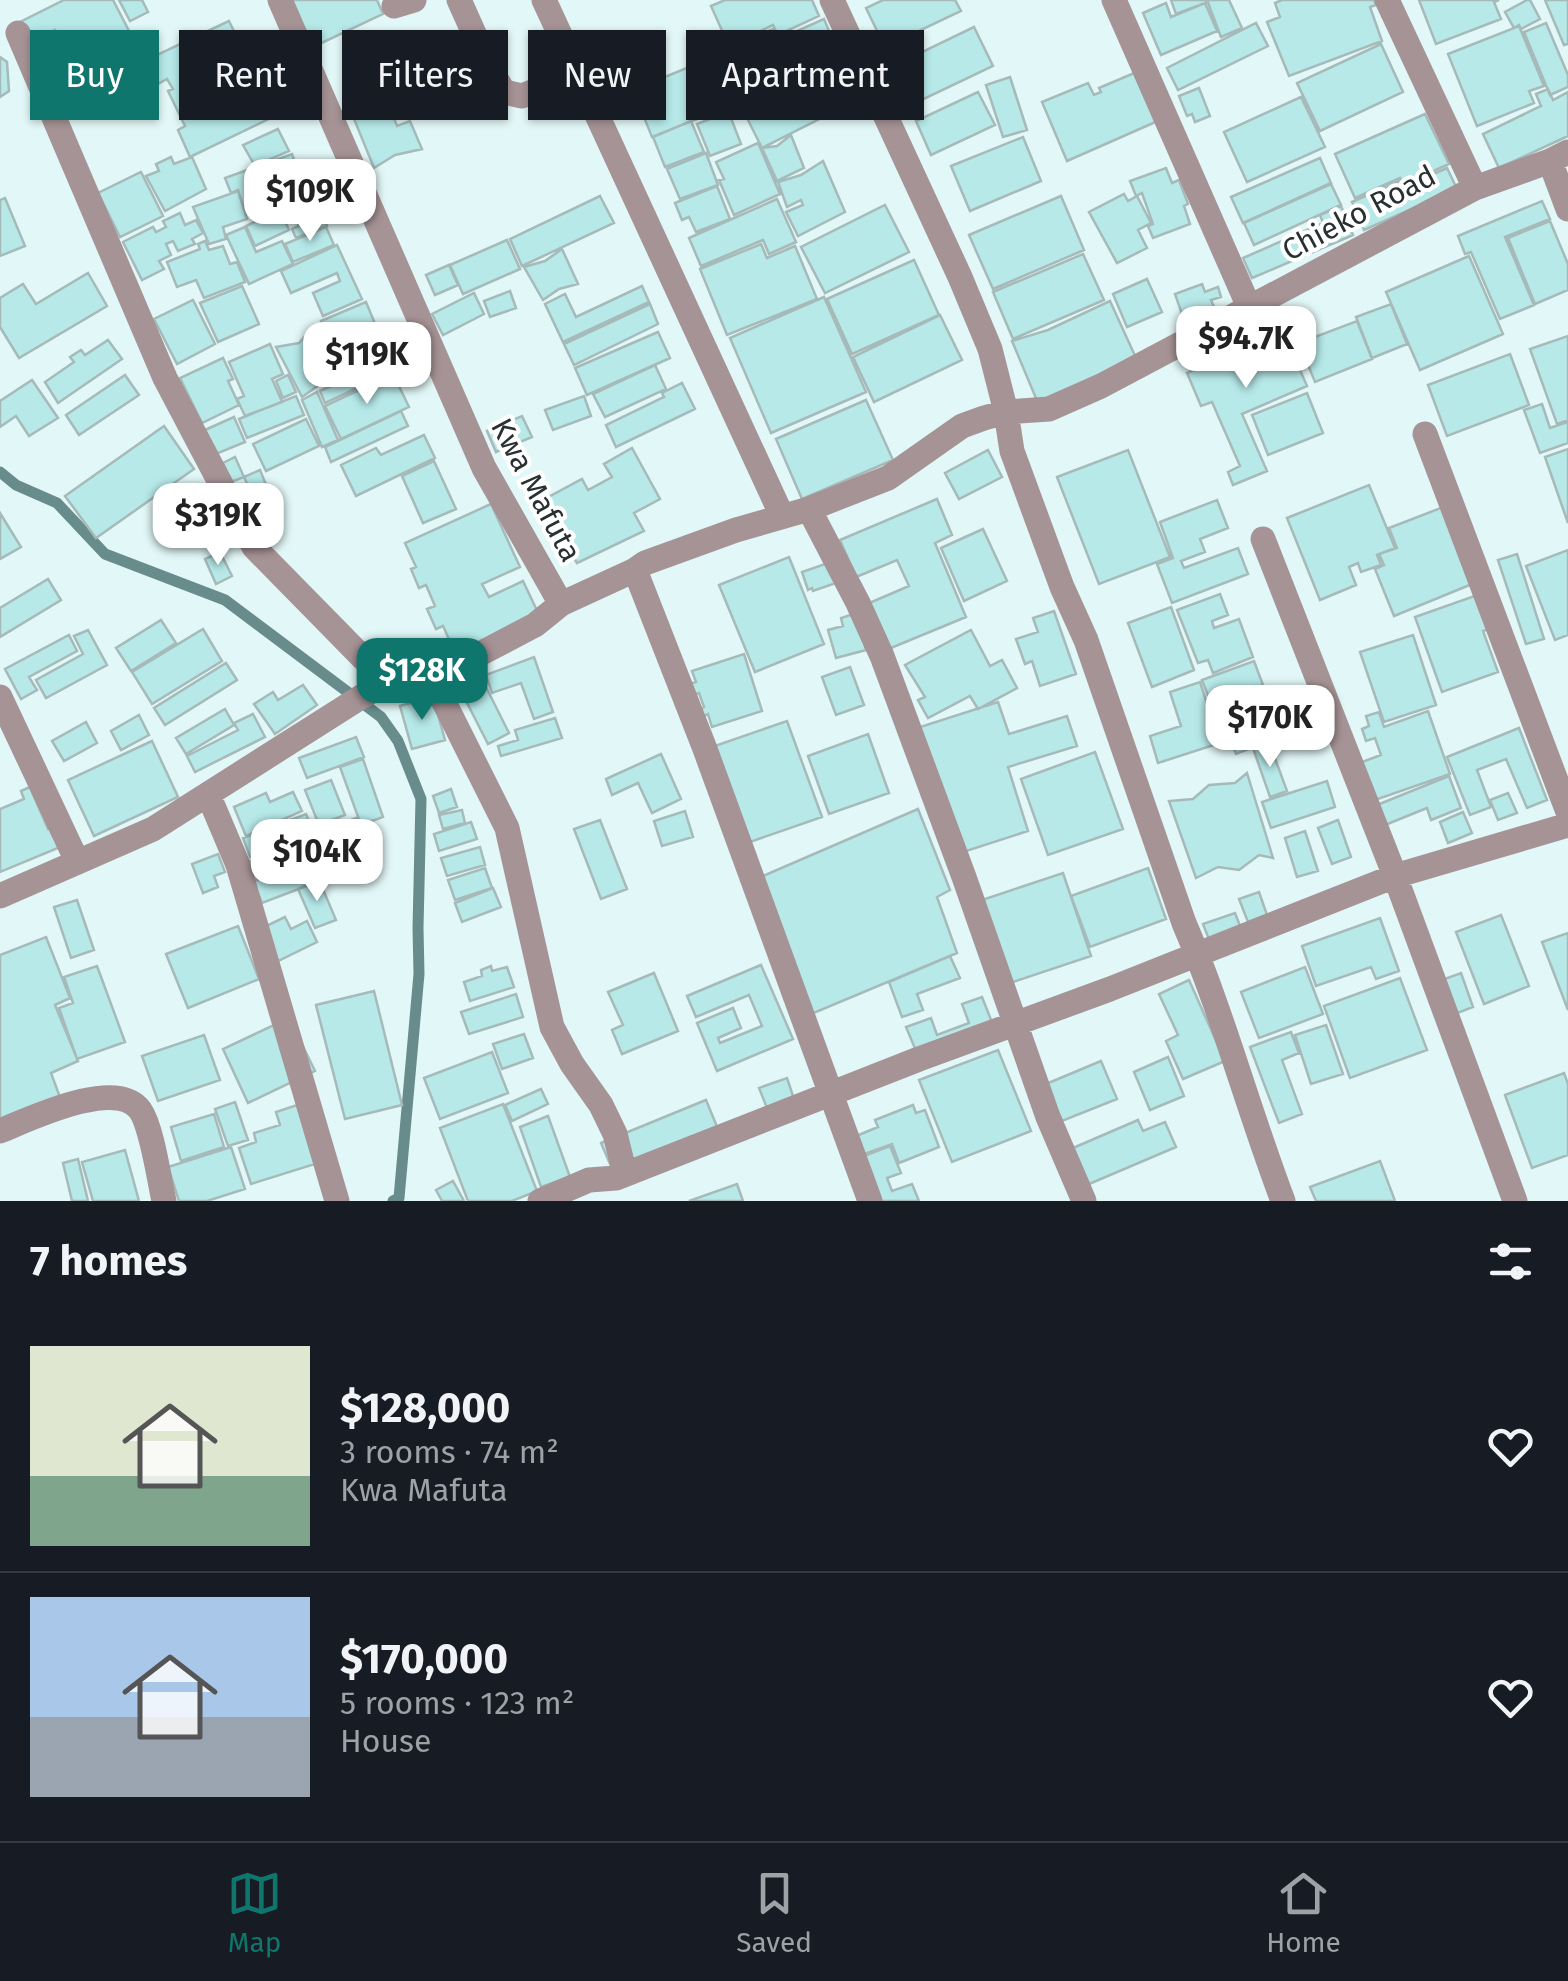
<!DOCTYPE html>
<meta charset="utf-8">
<style>
:root{--surface:#171b24;--page:#242831;--text:#f1f3f6;--muted:#9ea1a6;--line:#363941;--accent:#0f766e}
body{margin:0;font-family:"Fira Sans",sans-serif;background:var(--page);color:var(--text);height:100vh;display:flex;flex-direction:column;font-size:38px;white-space:nowrap}
*{box-sizing:border-box;margin:0}
p{font-size:32px;color:var(--muted)}
.icon{flex:none;width:55px;height:55px;fill:none;stroke:currentColor;stroke-width:2;stroke-linecap:round;stroke-linejoin:round}
.map{position:relative;height:1201px;overflow:hidden}
.details{display:flex;flex-direction:column;background:var(--surface);flex:1}
.details>*{flex:none}
.guide{position:absolute;left:30px;top:30px;width:1000px;height:90px;display:flex;gap:20px}
.price{position:absolute;translate:-50% -85px;padding:0 22px;border-radius:20px;background:#fff;color:#222;font-size:32px;line-height:65px;filter:drop-shadow(0 2px 5px #0008)}
.price::after{content:'';position:absolute;left:50%;top:60px;width:30px;height:22px;margin-left:-15px;background:inherit;clip-path:polygon(0 0,100% 0,50% 100%)}
.price.current{background:var(--accent);color:#fff}
ul{padding:0;list-style:none}
li{display:flex;align-items:center;gap:30px;height:250px;padding:0 30px}
li+li{border-top:2px solid var(--line)}
li span{display:grid;place-items:center;flex:none;width:280px;height:200px;border-radius:0px;color:#555}
li>.icon{margin-inline-start:auto}
span .icon{width:120px;height:120px;fill:#fffc;stroke-width:1}
li b{font-size:42px}
h2{display:flex;justify-content:space-between;align-items:center;height:120px;padding:0 30px;font-size:42px}
.tag{padding:0 35px;border-radius:0px;background:var(--surface);box-shadow:0 2px 8px #0004;font-size:35px;line-height:90px}
.tag.current{background:var(--accent);color:#fff}
.tabs{display:flex;justify-content:space-around;align-items:center;height:140px;border-top:2px solid var(--line);background:var(--surface);font-size:28px;color:var(--muted)}
.tabs a{display:grid;justify-items:center;gap:5px}
.tabs .current{color:var(--accent)}
.map>svg:first-child{display:block}
</style>
<div class="map">
<svg width="1568" height="1201" viewBox="0 0 1568 1201">
<rect width="100%" height="100%" fill="#e2f7f7"/>
<g fill="none" stroke-linecap="round" stroke-linejoin="round">
<path stroke="#688c8c" stroke-width="11" d="M0 472 16 485 57 503 105 554 225 600 381 717 398 741 421 799 418 928 419 974 399 1198 393 1201"/>
</g>
<path fill="#b7e9e9" stroke="#a6baba" stroke-width="2.5" d="M64 0H113L144 60 113 75 105 58 77 72 69 57 43 70 33 49 58 37 55 30 31 42 20 22Z
M119 0H142L148 12 130 21Z
M288 0H377L383 14 311 48Z
M725 0H812L819 16 778 35 773 25 729 46 711 6Z
M883 0H955L961 11 885 47 866 8Z
M1171 0H1207L1208 2 1176 14Z
M1207 0H1229L1242 28 1221 37Z
M1282 0H1374L1376 5 1370 7 1382 41 1289 76 1267 22 1280 17 1275 3Z
M1419 0H1499L1494 2 1501 19 1436 44Z
M1527 0H1530L1540 19 1521 29 1519 25 1514 28 1505 12Z
M1545 0H1568V44L1564 45Z
M1166 3 1171 17 1205 3 1217 31 1161 55 1143 13Z
M824 19 843 64 759 100 750 85 743 88 730 58 740 53 737 45 773 29 777 40Z
M229 21 275 116 190 157 178 130 185 126 168 91 173 89 167 79 156 85 144 61Z
M1256 23 1268 46 1178 90 1167 68Z
M1546 23 1568 75V87L1550 95 1524 32Z
M1519 26 1544 86 1529 91 1534 103 1477 126 1448 54Z
M974 27 993 66 911 105 893 66Z
M1381 44 1403 92 1320 131 1297 83Z
M726 52 745 100 652 137 633 90Z
M436 55 444 77 422 86 414 63Z
M0 57 7 62 9 91 0 97Z
M832 70 849 104 762 148 743 110 767 100 772 108 789 99 785 90 792 87 796 96 817 86 814 78Z
M1139 71 1160 120 1067 161 1042 102 1088 83 1094 95 1101 92 1099 88Z
M1010 77 1027 130 1003 137 986 85Z
M1199 88 1210 116 1195 122 1192 114 1187 116 1179 96Z
M1548 89 1553 100 1568 92V136L1499 168 1483 134 1541 106 1536 94Z
M383 90 397 126 410 121 422 149 395 155 374 168 348 104 364 102Z
M978 92 995 125 931 155 916 121Z
M1301 97 1325 147 1247 182 1224 132Z
M727 108 741 144 710 156 697 124 710 119 708 115Z
M1425 114 1449 164 1403 185 1400 178 1355 198 1335 154Z
M691 121 704 152 665 167 653 137Z
M278 129 289 151 255 166 243 145Z
M791 135 804 168 777 181 762 148 777 146Z
M1023 137 1041 181 970 211 951 166Z
M758 143 780 194 734 215 719 180 724 179 716 162Z
M706 153 718 185 680 199 667 169Z
M292 154 304 187 244 208 238 190 231 193 225 178Z
M171 157 174 164 192 157 206 189 165 211 146 176 159 171 156 164Z
M1320 158 1331 183 1243 223 1231 197Z
M823 161 845 212 798 236 786 212 803 205 801 200 787 207 778 182 801 175Z
M1166 168 1172 183 1179 180 1188 204 1184 206 1190 224 1153 238 1148 226 1153 224 1142 193 1136 196 1130 181Z
M1447 168 1457 189 1364 230 1352 202 1399 181 1402 188Z
M141 172 163 216 120 237 98 193Z
M1331 184 1341 205 1254 245 1244 223Z
M717 186 730 219 696 232 689 217 682 220 675 203Z
M238 191 247 219 223 227 226 239 209 244 193 207Z
M1124 194 1128 201 1137 196 1151 223 1138 230 1147 248 1117 263 1089 212Z
M600 196 614 223 522 266 510 239Z
M1061 196 1084 250 993 289 969 235Z
M5 198 25 246 0 256V200Z
M777 199 796 242 769 254 763 240 701 266 689 238Z
M1542 201 1550 219 1505 237 1534 305 1500 319 1471 252 1465 254 1458 236Z
M885 205 909 252 825 293 801 247Z
M1341 206 1353 235 1252 278 1243 258 1323 223 1320 215Z
M286 207 290 216 284 219 289 230 255 246 246 226Z
M320 209 327 226 296 238 292 229 299 226 296 218Z
M180 213 185 225 196 220 203 233 192 239 195 244 178 251 173 241 166 244 171 255 159 261 164 269 142 280 123 242 153 227 156 232 166 227 163 221Z
M1550 221 1568 264V290L1535 304 1508 238Z
M245 227 256 252 282 241 293 264 249 284 226 235Z
M326 227 334 245 293 262 285 244Z
M507 240 520 269 463 294 450 265Z
M205 241 209 250 223 246 230 264 237 262 245 282 204 298 196 280 177 287 167 262 200 249 198 244Z
M761 244 767 258 795 246 817 299 727 335 700 269Z
M337 245 362 299 323 316 313 293 340 281 337 273 291 293 281 271Z
M562 249 578 284 559 289 543 300 524 267 545 261Z
M1083 254 1104 300 1013 339 993 292Z
M1469 256 1503 334 1420 370 1386 292Z
M914 260 939 315 852 354 827 299Z
M449 265 458 285 435 295 426 275Z
M88 273 107 306 19 358 0 327V298L23 284 36 304Z
M1147 279 1162 312 1127 327 1113 294Z
M1202 284 1205 292 1218 287 1221 297 1211 300 1214 307 1183 317 1175 294Z
M242 286 259 324 218 342 200 303Z
M642 286 649 302 563 342 545 304 565 294 576 317Z
M510 291 516 308 490 317 484 301Z
M474 293 484 314 443 335 432 314Z
M824 297 866 392 771 433 730 338Z
M193 300 215 344 177 364 154 319Z
M1110 301 1136 358 1038 403 1012 341 1048 330Z
M366 302 390 360 345 378 321 321Z
M650 304 658 324 574 365 564 344Z
M1391 304 1407 344 1372 358 1356 317Z
M940 315 962 360 874 402 853 357Z
M1357 321 1372 359 1315 382 1299 343Z
M314 326 337 381 319 385 302 397 276 347 299 343Z
M1283 331 1307 386 1242 414 1267 471 1233 485 1228 472 1240 466 1212 402 1201 406 1187 373 1199 368 1196 360 1248 337 1252 344Z
M658 332 670 358 587 395 575 368Z
M1568 336V420L1557 424 1530 349Z
M108 340 122 359 58 403 45 382 74 362 70 357 81 350 85 355Z
M270 344 283 374 272 379 282 402 245 416 237 399 244 396 229 362Z
M1510 354 1529 405 1447 436 1428 385Z
M223 358 233 379 228 381 239 405 202 423 180 378Z
M386 361 392 372 325 403 320 391Z
M655 365 666 389 605 417 593 394Z
M393 374 409 407 341 439 325 406Z
M125 375 139 395 79 435 66 415Z
M288 375 296 392 283 398 276 381Z
M32 380 58 418 29 436 16 416 0 427V401Z
M682 383 695 409 616 447 606 425 664 397 662 393Z
M317 392 338 440 322 447 302 400Z
M1307 393 1323 433 1268 455 1252 415Z
M296 396 304 415 247 438 239 419Z
M584 396 591 416 553 430 545 410Z
M866 400 893 460 802 499 776 439Z
M1542 404 1550 428 1568 422V443L1540 453 1524 410Z
M401 411 408 426 331 462 325 447Z
M522 416 532 437 496 452 487 431Z
M234 417 245 442 216 454 205 430Z
M306 419 319 446 266 471 253 444Z
M164 426 194 469 96 538 65 496Z
M424 435 435 458 356 496 341 465 376 448 381 455Z
M632 448 660 499 634 513 644 531 577 563 541 501 582 479 588 490 612 477 604 464Z
M1568 449V523L1545 457Z
M988 450 1002 477 959 499 945 473Z
M1128 450 1170 557 1099 584 1057 477Z
M235 457 244 477 231 482 223 463Z
M434 461 456 509 423 523 402 476Z
M260 470 269 492 254 499 244 477Z
M1369 485 1395 548 1377 555 1381 565 1361 572 1358 563 1349 567 1356 585 1320 600 1287 518Z
M937 499 952 535 935 543 966 617 886 650 867 604 909 586 897 560 856 577 840 540Z
M1217 500 1228 528 1200 539 1205 552 1181 561 1184 568 1238 548 1248 574 1172 603 1157 564 1173 558 1160 522Z
M491 504 520 567 482 584 489 597 523 581 540 617 456 655 443 626 436 629 427 609 435 606 426 585 419 588 411 569 416 567 405 543Z
M1446 506 1477 582 1394 616 1375 569 1384 565 1379 554 1397 548 1389 528Z
M0 513 21 547 0 559Z
M983 529 1007 581 964 601 941 548Z
M1568 550V635L1555 640 1526 566Z
M220 552 232 576 216 584 205 559Z
M1517 554 1544 639 1526 644 1498 560Z
M789 557 824 644 755 672 719 585Z
M828 563 836 583 813 591 812 588 808 590 802 572Z
M48 579 61 600 0 637V608Z
M1483 593 1495 627 1483 631 1498 672 1442 692 1415 617Z
M1220 594 1228 615 1212 621 1214 628 1239 619 1253 657 1213 673 1208 660 1198 663 1177 610Z
M1171 607 1194 670 1152 687 1128 623Z
M1054 611 1076 674 1040 686 1032 661 1025 664 1016 639 1038 632 1033 618Z
M856 613 866 650 836 658 828 630 843 626 841 618Z
M161 620 176 643 131 671 116 648Z
M203 629 222 661 152 704 132 672Z
M88 630 107 665 46 698 36 680 83 654 74 636Z
M971 630 990 666 1002 660 1017 688 978 709 970 696 928 718 918 700 925 697 905 665Z
M69 635 77 651 29 677 37 690 21 699 5 669Z
M1413 635 1436 705 1384 722 1360 652Z
M744 654 762 711 712 727 708 714 702 717 699 709 704 707 699 693 693 695 689 684 696 682 692 671Z
M534 657 553 712 534 719 521 683 492 693 486 675Z
M1254 661 1263 685 1236 696 1241 709 1236 711 1241 725 1276 712 1285 735 1236 754 1229 737 1225 739 1202 680Z
M226 663 237 680 165 725 154 708Z
M850 667 864 705 836 715 822 677Z
M481 677 509 733 488 744 459 687Z
M1200 682 1220 743 1158 763 1150 736 1181 726 1170 692Z
M303 685 317 705 275 734 254 704 273 692 278 700Z
M433 697 445 740 412 749 400 706Z
M998 702 1009 734 1067 716 1077 746 1008 767 1028 831 957 854 917 728Z
M225 709 234 725 186 754 176 738Z
M1428 711 1450 774 1375 800 1362 762 1381 755 1375 738 1366 741 1362 729 1369 726 1366 716 1379 712 1384 727Z
M253 714 265 737 195 772 187 756 238 730 234 723Z
M139 715 149 735 121 750 111 731Z
M555 718 562 738 501 756 498 746 518 740 515 730Z
M787 721 822 817 744 844 709 748Z
M86 722 97 743 64 761 52 741Z
M1519 728 1547 800 1527 808 1506 759 1477 770 1491 807 1470 815 1447 757Z
M868 734 889 793 829 814 808 756Z
M356 737 364 757 307 778 299 758Z
M152 741 178 797 94 836 68 780Z
M1269 742 1287 791 1270 797 1253 748Z
M1095 752 1123 829 1048 855 1021 779Z
M661 754 681 799 652 813 638 783 612 795 606 779Z
M363 759 383 817 361 825 340 767Z
M1247 773 1273 858 1259 855 1239 870 1218 867 1196 878 1169 801 1193 799 1209 785 1235 783Z
M1449 776 1461 808 1431 820 1427 808 1385 825 1377 805Z
M331 780 345 815 319 825 305 790Z
M1327 781 1335 807 1271 828 1262 802Z
M30 787 48 829 56 825 65 845 0 872V809L24 799 21 791Z
M451 789 457 807 439 813 433 796Z
M293 792 302 811 246 836 234 807 266 793 270 802Z
M1508 793 1517 813 1498 820 1490 800Z
M918 809 950 890 937 897 957 953 804 1017 763 876Z
M462 810 465 823 443 829 439 815Z
M685 811 693 837 662 846 654 821Z
M1463 812 1472 833 1448 843 1440 822Z
M306 814 314 833 250 857 243 838Z
M356 818 364 838 326 851 319 832Z
M600 820 627 889 601 899 574 829Z
M1338 820 1351 857 1332 864 1318 828Z
M471 822 477 839 439 851 434 834Z
M1305 831 1318 871 1297 877 1285 838Z
M315 833 322 850 254 880 247 863Z
M480 847 485 865 447 876 441 858Z
M218 854 225 872 214 876 218 887 203 893 192 864Z
M304 862 312 884 262 903 253 882Z
M485 868 492 888 455 900 448 880Z
M1148 868 1166 919 1090 947 1071 896Z
M1063 873 1091 956 1010 983 982 900Z
M319 880 336 920 315 928 298 889Z
M493 888 501 907 462 922 455 903Z
M1259 892 1267 915 1248 922 1239 899Z
M77 900 94 950 71 958 54 907Z
M1235 913 1242 931 1210 942 1203 924Z
M1501 915 1529 986 1484 1004 1456 932Z
M285 917 291 929 307 921 317 942 276 962 260 929Z
M1380 918 1399 971 1376 979 1371 967 1316 986 1302 946Z
M238 926 259 979 188 1008 166 954Z
M1568 933V1010L1542 942Z
M46 937 70 998 55 1005 78 1061 51 1073 61 1100 0 1124V955Z
M950 956 960 978 917 994 923 1010 902 1017 889 982Z
M761 965 793 1039 717 1071 697 1023 733 1008 741 1028 718 1038 720 1043 762 1026 749 995 696 1017 687 996Z
M97 966 125 1042 77 1059 59 1008 73 1003 64 977Z
M491 966 492 971 507 967 514 987 470 1001 464 982 482 976 481 970Z
M1305 967 1323 1014 1259 1038 1241 992Z
M654 973 678 1031 622 1054 612 1030 623 1025 608 992Z
M1461 973 1473 1007 1455 1014 1442 980Z
M1400 978 1427 1050 1350 1078 1324 1006Z
M1189 980 1225 1061 1183 1079 1166 1041 1178 1035 1159 994Z
M374 991 402 1105 345 1119 316 1005Z
M516 994 523 1017 469 1034 461 1012Z
M982 997 995 1030 919 1058 906 1027 931 1018 937 1035 969 1023 962 1004Z
M289 1018 315 1071 248 1103 223 1049Z
M1326 1025 1343 1074 1311 1084 1295 1035Z
M1291 1032 1299 1053 1282 1060 1302 1114 1279 1123 1250 1047Z
M524 1034 533 1058 502 1069 493 1044Z
M204 1035 220 1080 158 1101 142 1056Z
M998 1050 1031 1131 952 1162 919 1080Z
M492 1052 508 1093 440 1119 424 1078Z
M1168 1057 1184 1096 1150 1110 1134 1072Z
M1101 1061 1117 1099 1062 1121 1046 1084Z
M1564 1073 1568 1084V1155L1532 1168 1505 1095Z
M787 1078 794 1099 767 1108 759 1088Z
M541 1089 548 1104 512 1121 505 1105Z
M706 1100 718 1129 614 1173 601 1143Z
M235 1102 248 1140 228 1146 215 1109Z
M503 1104 537 1191 512 1201H468L440 1128Z
M297 1105 315 1164 251 1184 239 1148 256 1142 254 1133 280 1125 276 1112Z
M913 1105 916 1113 925 1110 939 1147 899 1163 892 1144 856 1157 849 1139 878 1127 875 1120Z
M214 1114 224 1147 181 1161 171 1127Z
M548 1116 570 1177 541 1187 520 1127Z
M1138 1120 1143 1131 1165 1122 1176 1147 1089 1184 1073 1148Z
M890 1146 901 1173 887 1178 892 1191 912 1184 919 1201H873L856 1159Z
M231 1147 245 1189 207 1201H179L168 1167Z
M125 1150 139 1201H93L82 1162Z
M78 1159 88 1201H72L63 1163Z
M1380 1161 1395 1201H1316L1310 1187Z
M453 1181 464 1201H442L436 1190Z
M737 1184 743 1201H689Z"/>
<g fill="none" stroke-linecap="round" stroke-linejoin="round">
<path stroke="#a69396" stroke-width="25" d="M280 0 484 468 561 604 635 570 645 563 736 530 809 509 888 478 962 426 984 418 1006 412 1049 409 1101 386 1475 188 1550 161 1568 152
M459 0 490 69 504 92 522 96 578 73
M544 0 782 516
M832 0 960 277 990 349 1006 412 1012 451 1062 587 1086 640 1184 923C1223 1014 1248 1109 1283 1201
M1114 0 1249 307
M1387 0 1475 188
M394 6 414 0
M18 33 165 378 254 547 363 658 391 680
M1550 161 1568 209
M1425 434 1568 812
M809 509 858 603 882 656 964 877 1048 1117 1084 1201
M1263 539 1395 876 1515 1201
M635 570 705 749 870 1201
M561 604 535 625 472 658 455 661 429 672 507 828 552 1027 572 1064 601 1105 615 1134 625 1174
M0 697 77 861
M208 794 238 865 337 1201
M0 896 153 829 361 697 391 680 429 672
M0 1131C30 1119 116 1077 140 1110 152 1127 159 1179 164 1201
M540 1201 589 1180 616 1178 919 1059 1110 989 1395 876 1568 825"/>
</g>
<g text-anchor="middle" dominant-baseline="central" stroke-width="8" stroke-linejoin="round" paint-order="stroke">
<g font-size="30" fill="#283030" stroke="#fff">
<text transform="translate(1359 213) rotate(-28)">Chieko Road</text>
<text transform="translate(536 490) rotate(62)">Kwa Mafuta</text>
</g>
</g>
</svg>
<b class="price" style="left:310px;top:244px">$109K</b>
<b class="price" style="left:1246px;top:391px">$94.7K</b>
<b class="price" style="left:367px;top:407px">$119K</b>
<b class="price" style="left:218px;top:568px">$319K</b>
<b class="price current" style="left:422px;top:723px">$128K</b>
<b class="price" style="left:1270px;top:770px">$170K</b>
<b class="price" style="left:317px;top:904px">$104K</b>
<div class="guide">
<a class="tag current">Buy</a>
<a class="tag">Rent</a>
<a class="tag">Filters</a>
<a class="tag">New</a>
<a class="tag">Apartment</a>
</div>
</div>
<section class="details">
<h2>7 homes<svg class="icon" aria-label="filters" viewBox="0 0 24 24"><path d="M4 7h16M4 17h16"/><circle cx="9" cy="7" r="2"/><circle cx="15" cy="17" r="2"/></svg></h2>
<ul>
<li><span style="background:linear-gradient(#dfe7d0 65%,#7fa58c 0)"><svg class="icon" aria-label="home" viewBox="0 0 24 24"><path d="M3 11l9-7 9 7M6 9v11h12V9"/></svg></span><div><b>$128,000</b><p>3 rooms · 74 m²</p><p>Kwa Mafuta</p></div><svg class="icon" aria-label="heart" viewBox="0 0 24 24"><path d="M12 20l-8-8c-3-5 5-10 8-4 3-6 11-1 8 4z"/></svg></li>
<li><span style="background:linear-gradient(#a9c7e8 60%,#9aa5b1 0)"><svg class="icon" aria-label="home" viewBox="0 0 24 24"><path d="M3 11l9-7 9 7M6 9v11h12V9"/></svg></span><div><b>$170,000</b><p>5 rooms · 123 m²</p><p>House</p></div><svg class="icon" aria-label="heart" viewBox="0 0 24 24"><path d="M12 20l-8-8c-3-5 5-10 8-4 3-6 11-1 8 4z"/></svg></li>
</ul>
</section>
<nav class="tabs">
<a class="current"><svg class="icon" aria-label="map" viewBox="0 0 24 24"><path d="M3 6l6-2 6 2 6-2v14l-6 2-6-2-6 2zM9 4v14M15 6v14"/></svg>Map</a>
<a><svg class="icon" aria-label="saved" viewBox="0 0 24 24"><path d="M7 4h10v16l-5-4-5 4z"/></svg>Saved</a>
<a><svg class="icon" aria-label="home" viewBox="0 0 24 24"><path d="M3 11l9-7 9 7M6 9v11h12V9"/></svg>Home</a>
</nav>
